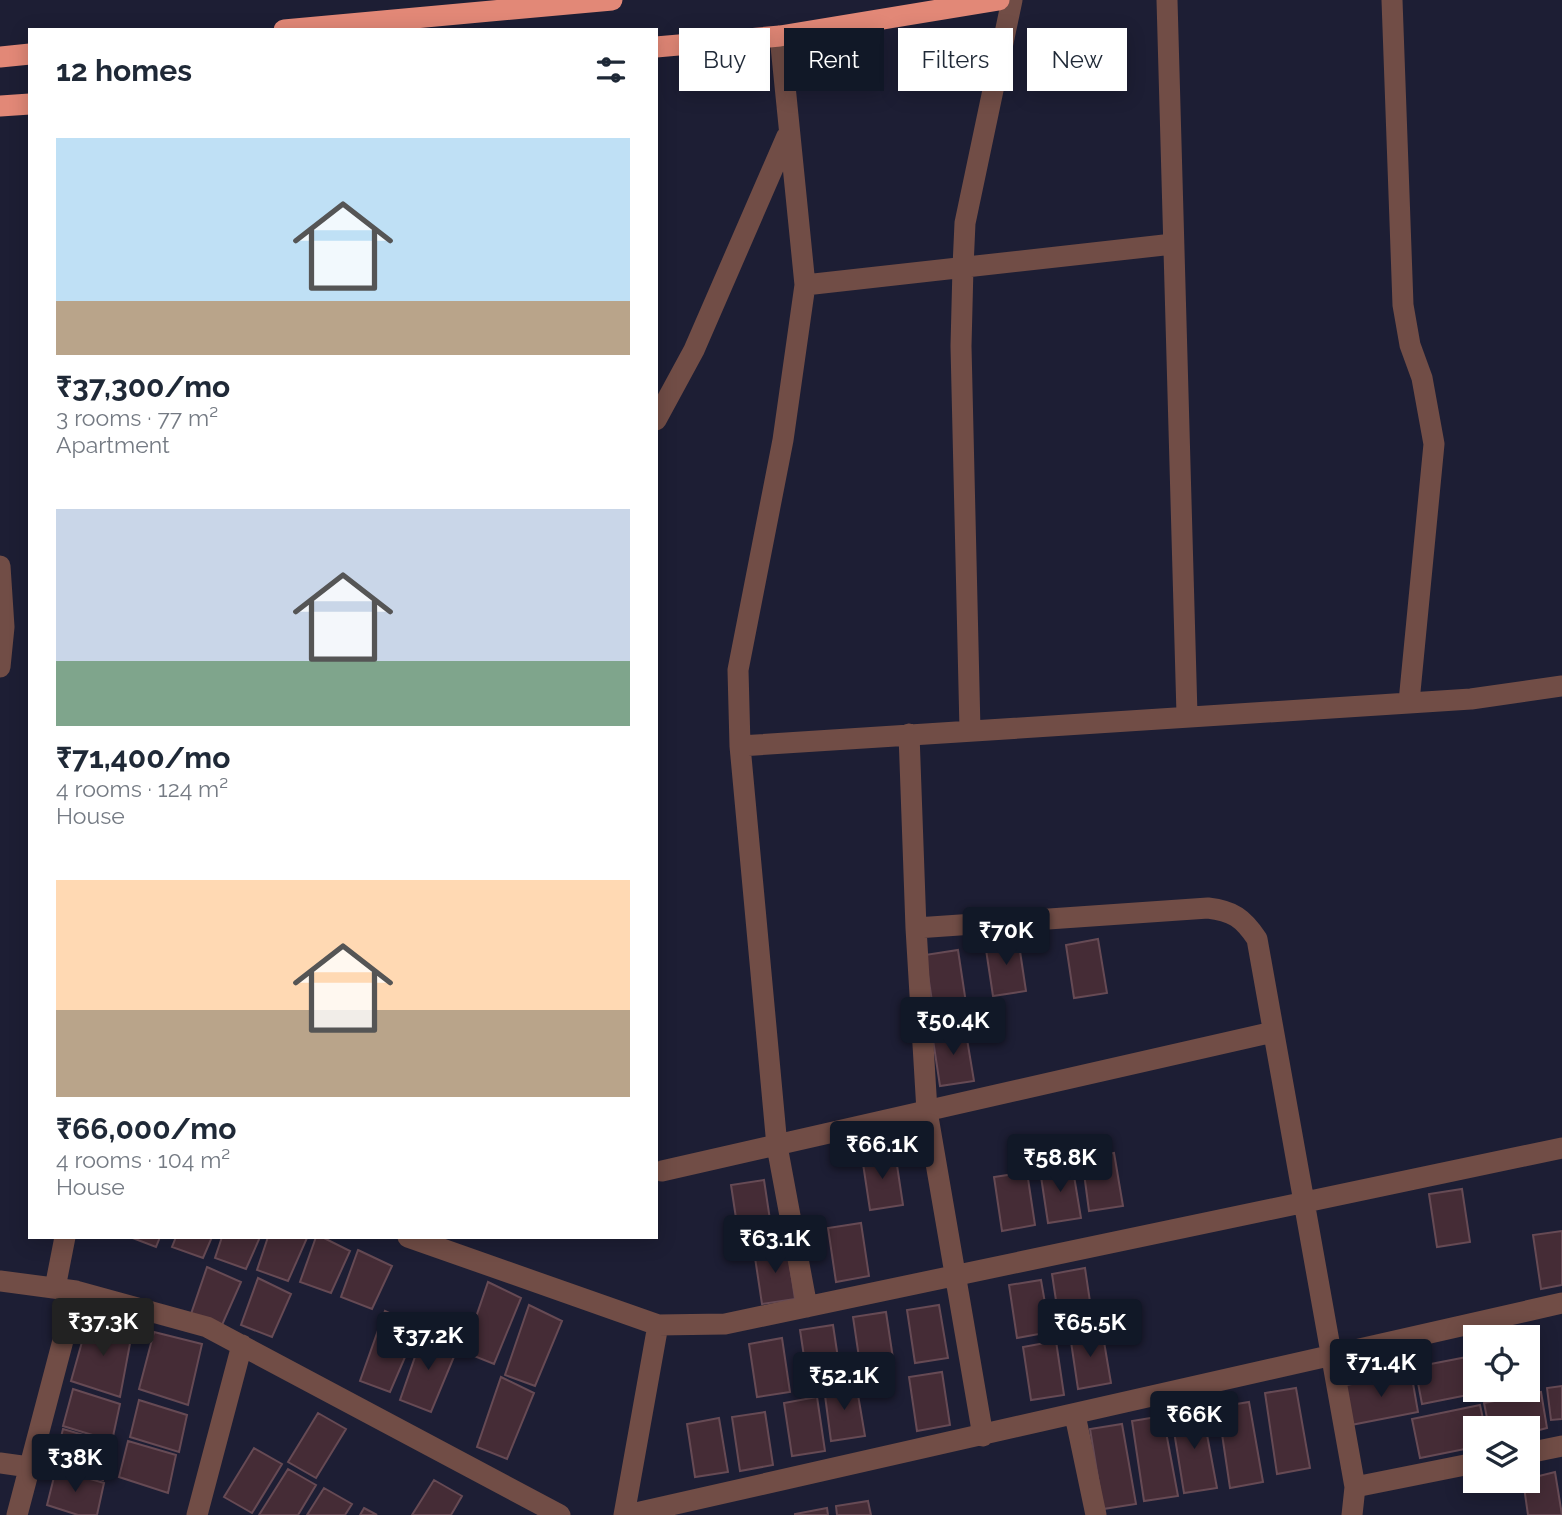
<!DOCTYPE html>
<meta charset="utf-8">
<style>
:root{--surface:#fff;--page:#f2f2f3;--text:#1f2937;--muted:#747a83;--accent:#111827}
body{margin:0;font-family:Raleway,sans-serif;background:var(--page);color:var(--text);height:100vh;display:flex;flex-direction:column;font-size:26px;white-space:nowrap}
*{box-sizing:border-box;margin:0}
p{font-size:23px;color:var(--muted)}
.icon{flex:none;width:38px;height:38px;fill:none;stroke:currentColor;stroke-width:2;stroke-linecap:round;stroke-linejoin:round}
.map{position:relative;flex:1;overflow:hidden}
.drawer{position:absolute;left:28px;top:28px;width:630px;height:1211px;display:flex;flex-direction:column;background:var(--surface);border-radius:0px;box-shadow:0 4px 18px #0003}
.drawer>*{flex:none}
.hud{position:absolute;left:679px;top:28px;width:665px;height:63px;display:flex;gap:14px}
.controls{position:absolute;left:1463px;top:1325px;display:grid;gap:14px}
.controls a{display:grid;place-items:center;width:77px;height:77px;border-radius:0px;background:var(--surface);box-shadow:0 4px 18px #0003;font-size:35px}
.price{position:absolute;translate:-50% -60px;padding:0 16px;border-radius:7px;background:var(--accent);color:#fff;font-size:23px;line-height:46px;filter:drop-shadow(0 2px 4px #0008)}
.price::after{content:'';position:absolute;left:50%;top:42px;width:21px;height:16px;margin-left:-10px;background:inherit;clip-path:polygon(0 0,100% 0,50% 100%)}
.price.active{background:#222;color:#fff}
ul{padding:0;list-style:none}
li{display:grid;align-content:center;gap:14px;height:371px;padding:0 28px}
li span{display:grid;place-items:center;height:217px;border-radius:0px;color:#555}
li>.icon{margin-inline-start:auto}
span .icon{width:126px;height:126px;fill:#fffc;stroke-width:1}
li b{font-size:30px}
h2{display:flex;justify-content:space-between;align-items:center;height:84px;padding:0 28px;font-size:30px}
.tag{padding:0 24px;border-radius:0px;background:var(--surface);box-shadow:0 4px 18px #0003;font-size:24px;line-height:63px}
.tag.active{background:var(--accent);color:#fff}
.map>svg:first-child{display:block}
</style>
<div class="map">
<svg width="1562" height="1515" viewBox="0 0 1562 1515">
<rect width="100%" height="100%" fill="#1d1e34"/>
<path fill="#452c36" stroke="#664a54" stroke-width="2" d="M1018 938 1026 991 993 996 985 943Z
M1098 939 1107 993 1074 998 1066 945Z
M958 950 966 1003 933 1008 925 955Z
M965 1027 974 1081 940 1086 932 1033Z
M895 1152 903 1205 870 1210 862 1157Z
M1114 1153 1123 1206 1089 1211 1082 1158Z
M1072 1164 1081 1218 1048 1223 1040 1170Z
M1027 1172 1035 1225 1002 1231 994 1177Z
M764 1180 772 1233 739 1238 731 1185Z
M1462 1189 1470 1242 1437 1247 1429 1194Z
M861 1223 869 1276 836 1282 828 1228Z
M1562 1231V1285L1541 1289 1533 1235Z
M130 1237H160L156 1247Z
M176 1237H212L203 1258 172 1247Z
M222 1237H260L246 1269 215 1258Z
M268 1237 307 1238 288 1281 257 1270Z
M316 1237H322L350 1251 331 1293 300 1282Z
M787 1245 795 1299 762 1304 754 1251Z
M358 1250 392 1266 372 1309 341 1297Z
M207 1267 241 1282 222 1325 191 1314Z
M1085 1268 1093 1322 1060 1327 1052 1274Z
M258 1278 291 1294 272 1337 241 1325Z
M1041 1280 1050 1332 1017 1338 1009 1285Z
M488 1282 521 1298 494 1364 464 1352Z
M529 1305 562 1321 535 1386 505 1375Z
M939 1305 948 1358 915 1363 907 1310Z
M385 1311 418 1327 390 1392 360 1381Z
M886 1312 894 1365 861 1371 853 1317Z
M89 1317 132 1333 120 1397 71 1381Z
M833 1325 841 1378 808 1383 800 1330Z
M1102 1330 1111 1383 1078 1389 1070 1335Z
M424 1331 458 1347 431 1412 400 1400Z
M154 1332 202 1344 188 1405 139 1389Z
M782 1338 790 1392 757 1397 749 1344Z
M1056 1341 1064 1395 1031 1400 1023 1347Z
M1530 1342 1537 1379 1528 1381V1343Z
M1472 1356 1478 1393 1422 1404 1415 1367Z
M942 1372 950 1425 917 1431 909 1377Z
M1411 1372 1418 1412 1351 1425 1342 1386Z
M501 1377 534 1393 507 1459 477 1447Z
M856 1383 865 1436 831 1441 824 1388Z
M1562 1386V1419L1551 1420 1547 1388Z
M1296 1388 1310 1468 1277 1474 1265 1393Z
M73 1389 120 1404 112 1441 63 1426Z
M1541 1392 1547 1428 1528 1433V1428H1489L1484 1403Z
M817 1397 825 1451 792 1456 784 1403Z
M139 1400 187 1415 179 1452 130 1437Z
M1249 1402 1263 1482 1230 1488 1218 1407Z
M1480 1405 1485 1428H1475V1447L1420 1458 1412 1419Z
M1202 1408 1217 1488 1184 1493 1171 1413Z
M765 1412 773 1465 740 1471 732 1417Z
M318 1413 346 1429 316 1478 288 1462Z
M1163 1416 1178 1496 1144 1501 1132 1421Z
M719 1418 728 1472 695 1477 687 1424Z
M1122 1424 1136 1504 1103 1509 1090 1429Z
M63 1429 111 1443 103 1480 54 1465Z
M128 1441 176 1455 168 1493 119 1477Z
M254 1448 282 1464 252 1513 224 1497Z
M56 1469 104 1483 97 1515H78L47 1505Z
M288 1469 316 1485 298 1515H259Z
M1555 1472 1562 1515H1528L1523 1480Z
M434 1480 462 1496 451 1515H412Z
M324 1488 352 1504 345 1515H307Z
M868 1501 871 1515H837L836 1506Z
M364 1508 377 1515H360Z
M827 1508 828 1515H795V1514Z"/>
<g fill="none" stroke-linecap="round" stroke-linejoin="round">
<path stroke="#714d46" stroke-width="21" d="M1167 0 1187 715
M1392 0 1403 305 1410 345 1422 378 1434 444 1409 702
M780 36 805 285 783 440 738 670 740 746 1471 699 1562 686
M805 285 1173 244
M656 420 694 350 787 136
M0 566 4 627 0 667
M970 730 961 346 963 267 965 223 1012 0
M909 734 916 928 927 1111 983 1436
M740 746 777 1146 807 1307
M916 928 1208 908C1233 911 1243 918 1257 939L1355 1487 1352 1515
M662 1171 1273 1032
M408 1237 658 1325 725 1324 1562 1148
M0 1281 76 1291 207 1327 560 1515
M55 1288 65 1237
M1075 1415 1096 1515
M1528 1453 1562 1446
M0 1463 29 1467
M1355 1487 1475 1463
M17 1515 76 1291
M197 1515 242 1345
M624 1515 658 1325
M627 1515 1562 1303"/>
<path stroke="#e28877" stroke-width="21" d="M284 30 612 0
M656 47 780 36 999 0
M0 57 30 54
M0 106 30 104"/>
</g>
</svg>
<div class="controls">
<a><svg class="icon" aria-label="locate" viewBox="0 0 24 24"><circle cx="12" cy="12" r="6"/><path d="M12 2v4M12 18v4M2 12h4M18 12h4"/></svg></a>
<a><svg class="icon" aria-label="layers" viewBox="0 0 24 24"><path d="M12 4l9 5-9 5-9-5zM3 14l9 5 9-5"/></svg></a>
</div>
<b class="price" style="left:1006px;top:967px">₹70K</b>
<b class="price" style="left:953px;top:1057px">₹50.4K</b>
<b class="price" style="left:882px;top:1181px">₹66.1K</b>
<b class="price" style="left:1060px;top:1194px">₹58.8K</b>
<b class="price" style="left:775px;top:1275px">₹63.1K</b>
<b class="price active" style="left:103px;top:1358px">₹37.3K</b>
<b class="price" style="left:1090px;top:1359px">₹65.5K</b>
<b class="price" style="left:428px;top:1372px">₹37.2K</b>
<b class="price" style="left:1381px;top:1399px">₹71.4K</b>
<b class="price" style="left:844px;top:1412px">₹52.1K</b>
<b class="price" style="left:1194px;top:1451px">₹66K</b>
<b class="price" style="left:75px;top:1494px">₹38K</b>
<div class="hud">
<a class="tag">Buy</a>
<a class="tag active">Rent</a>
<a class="tag">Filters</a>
<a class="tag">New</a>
</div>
<section class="drawer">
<h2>12 homes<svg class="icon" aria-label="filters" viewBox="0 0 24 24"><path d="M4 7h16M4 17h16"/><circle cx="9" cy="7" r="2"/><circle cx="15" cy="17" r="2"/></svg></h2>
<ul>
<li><span style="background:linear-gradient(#bfe0f5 75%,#b9a48a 0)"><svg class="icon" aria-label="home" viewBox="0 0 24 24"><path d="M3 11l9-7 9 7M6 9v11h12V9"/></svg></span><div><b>₹37,300/mo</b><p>3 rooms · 77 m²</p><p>Apartment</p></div></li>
<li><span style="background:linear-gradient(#c9d6e8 70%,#7fa58c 0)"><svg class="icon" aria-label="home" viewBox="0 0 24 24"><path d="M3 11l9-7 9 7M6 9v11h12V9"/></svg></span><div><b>₹71,400/mo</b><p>4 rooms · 124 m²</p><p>House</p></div></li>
<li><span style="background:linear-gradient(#ffd9b3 60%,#b9a48a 0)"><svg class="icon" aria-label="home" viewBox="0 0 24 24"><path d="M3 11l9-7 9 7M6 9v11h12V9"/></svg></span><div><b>₹66,000/mo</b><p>4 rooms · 104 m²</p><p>House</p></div></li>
</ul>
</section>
</div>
